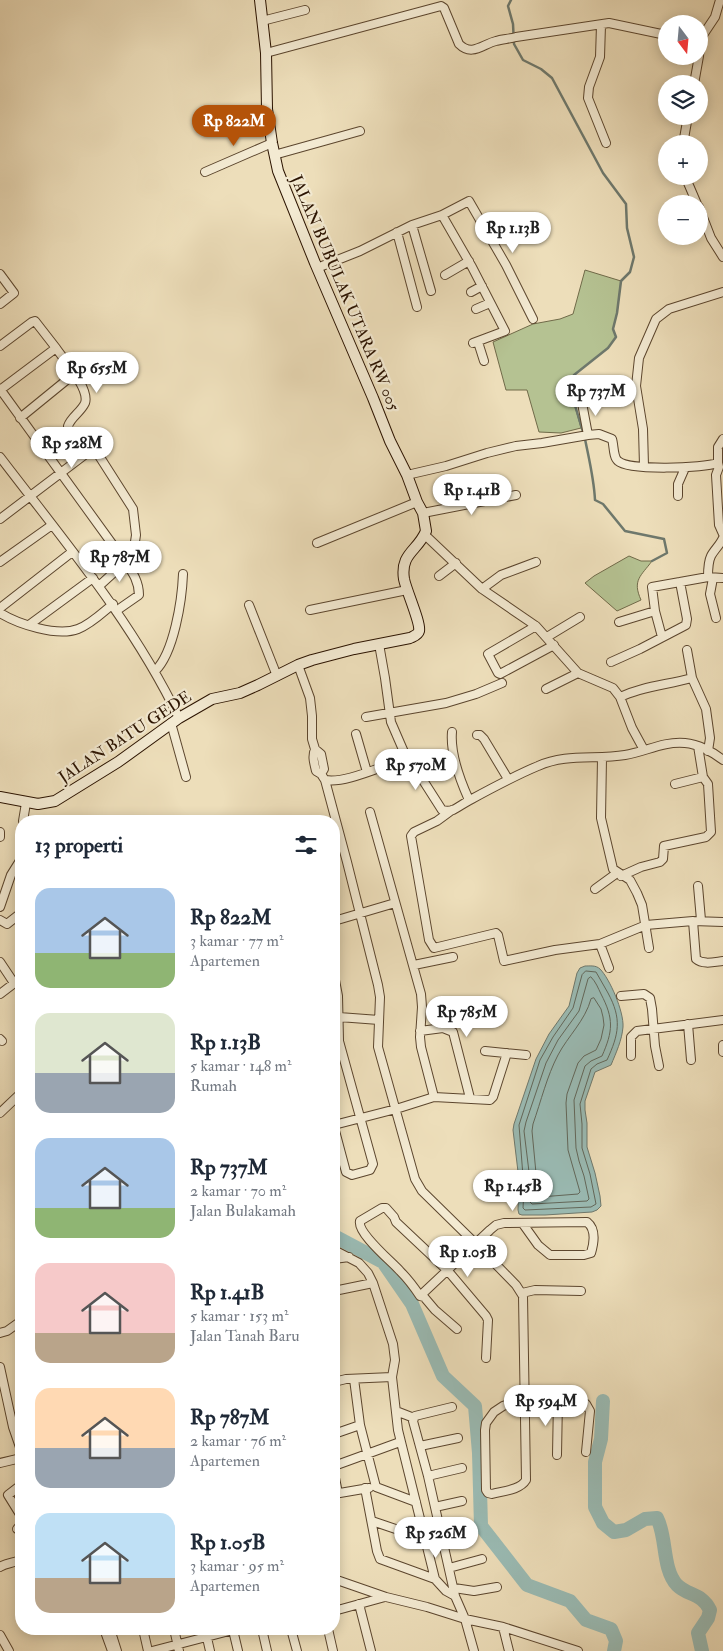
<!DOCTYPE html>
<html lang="id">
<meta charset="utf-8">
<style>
:root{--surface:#fff;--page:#f6f6f7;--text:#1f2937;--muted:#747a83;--accent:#b45309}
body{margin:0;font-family:"IM FELL Double Pica",serif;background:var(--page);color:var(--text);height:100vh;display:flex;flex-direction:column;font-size:19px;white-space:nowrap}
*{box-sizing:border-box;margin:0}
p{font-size:16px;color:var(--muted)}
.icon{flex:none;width:28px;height:28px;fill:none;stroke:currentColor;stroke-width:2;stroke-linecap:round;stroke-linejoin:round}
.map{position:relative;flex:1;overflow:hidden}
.sheet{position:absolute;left:15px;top:815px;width:325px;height:820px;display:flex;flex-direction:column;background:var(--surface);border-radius:20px;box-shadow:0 2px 12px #0003}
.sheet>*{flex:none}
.needle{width:32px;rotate:164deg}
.tools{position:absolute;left:658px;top:15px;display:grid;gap:10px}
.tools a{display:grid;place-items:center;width:50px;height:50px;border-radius:50%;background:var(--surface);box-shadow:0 2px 12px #0003;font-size:25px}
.price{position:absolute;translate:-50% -42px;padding:0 11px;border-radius:18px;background:#fff;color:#222;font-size:16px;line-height:32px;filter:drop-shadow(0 1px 2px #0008)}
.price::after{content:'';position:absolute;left:50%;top:30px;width:15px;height:11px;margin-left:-8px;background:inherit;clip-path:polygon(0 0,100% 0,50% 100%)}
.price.active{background:var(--accent);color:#fff}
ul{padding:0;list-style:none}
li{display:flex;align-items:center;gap:15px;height:125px;padding:0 20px}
li span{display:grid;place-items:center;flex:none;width:140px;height:100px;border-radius:15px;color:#555}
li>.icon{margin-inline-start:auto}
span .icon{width:60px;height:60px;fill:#fffc;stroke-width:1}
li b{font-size:21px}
h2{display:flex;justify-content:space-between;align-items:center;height:60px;padding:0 20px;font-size:21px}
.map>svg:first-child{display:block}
</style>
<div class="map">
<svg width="723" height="1651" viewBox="0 0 723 1651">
<rect width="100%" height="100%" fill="#eddeba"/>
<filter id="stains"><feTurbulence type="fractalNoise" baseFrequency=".004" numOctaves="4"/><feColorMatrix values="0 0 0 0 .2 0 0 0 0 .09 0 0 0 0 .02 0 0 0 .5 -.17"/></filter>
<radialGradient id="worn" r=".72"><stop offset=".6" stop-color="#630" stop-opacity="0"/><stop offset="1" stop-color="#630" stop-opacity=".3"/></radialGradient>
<path fill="#b5c292" stroke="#706a49" d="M585 270 621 281 617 313 613 329 616 337 608 348 574 375 571 392 581 428 561 433 539 432 527 390H506L493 342 533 324 560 319 573 314Z
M629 556 641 561H652C641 576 632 580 641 600L617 611 585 583 594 576Z"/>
<path fill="#9abbb4" stroke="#6e786c" d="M585 966C590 966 596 965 600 969 610 979 624 1012 623 1027 622 1040 616 1053 611 1065L595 1072 585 1101V1110L587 1123V1147L595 1173 600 1196 601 1206 597 1210 592 1212 545 1215H522L519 1214 518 1210 519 1180 513 1130 514 1124 536 1059 549 1034 569 1006 577 973 580 968Z"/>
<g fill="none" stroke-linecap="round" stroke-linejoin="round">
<path stroke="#62675a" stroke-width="1" d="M586 971 596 972C600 979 604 986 608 993 622 1019 619 1034 607 1060L597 1064 591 1069 580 1104 582 1124V1148L590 1174 596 1204 591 1207 525 1210 523 1208 524 1189 519 1125 540 1060 553 1037 573 1008 582 975Z
M591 977C596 982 598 988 601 994 614 1019 613 1031 602 1056L591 1061 585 1066 574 1100 576 1148 579 1161 584 1176 589 1199 587 1201 532 1204 530 1202V1180L524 1131 526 1122 546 1063 558 1040 579 1011 588 979Z
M594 998 601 1009 603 1017 604 1025 601 1039 596 1050 584 1056 578 1063 567 1094 566 1103 568 1150 580 1192 578 1194 540 1197 538 1194 532 1131 533 1124C541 1101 547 1076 558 1055 568 1036 585 1021 591 999Z"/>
<path stroke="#6e786c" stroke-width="2.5" d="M511 0 508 6 513 24 514 44 523 60 541 69 552 78 603 173 626 204 627 228 634 257 630 272 621 281 617 313 613 329 616 337 608 348 574 375 571 392 583 432
M585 439C589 459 594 479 595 500L603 504 625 531 664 539 667 553 652 561"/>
<path stroke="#9abbb4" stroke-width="14" d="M334 1236 383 1262 412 1304 443 1376 475 1406 479 1453 481 1526 527 1585 570 1601 586 1620 611 1629 616 1641 614 1651
M603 1401 601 1439 595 1462V1507L603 1523 614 1532 626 1530 645 1519 657 1518C667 1537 662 1569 677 1585 688 1596 702 1593 710 1610L708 1618 698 1633 702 1651"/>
<g stroke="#5c462e" stroke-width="10">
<path id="street" d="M262 21 305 10
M601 25 600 57 589 87 588 98 606 143
M266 53 441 6 444 8 459 44C472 57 483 44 496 41 502 39 509 39 516 37L609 23 666 35
M699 56 701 38 715 17 720 0
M694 84 699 56
M683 144 688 116
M274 155 360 131
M205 172 272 143
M685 176 697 204
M699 207 711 238 723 257
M442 215 472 267 505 331 473 343
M412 225 431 291
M397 232 417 307
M317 268 360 251 412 225 442 215 469 201 506 265 533 319
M0 274 14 293 0 304
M445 275 469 261
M471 292 482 286
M476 309 490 303
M478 342 484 361
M0 346 32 322 35 321 56 348 0 390
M56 348C64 360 90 389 85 403 81 412 71 417 68 426L70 431 87 453
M0 389 126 563C133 573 139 582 139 595L116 611
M582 403 588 435
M20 418 74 374
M0 457C64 541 133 622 179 718
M718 463 719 467 716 475 719 525 723 534
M644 466 643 429 636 386 639 358 656 319 669 309 723 292
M407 475 446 466 487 453 516 446 542 443 588 435 599 434 612 439C614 445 613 457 618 461 629 471 703 468 718 463V447L723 439
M678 496V484L685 468
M423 513 516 495
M0 519 87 453 91 451H96L133 509 136 535 133 555 99 586
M425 535 482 589 536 626 578 673 613 688 620 697 632 728 644 750
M317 543 417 502
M0 562 52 525
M439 576 456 563
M708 577C708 571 708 562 711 556 714 550 720 545 723 538
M713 578 710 594 716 618
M482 589 501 575 536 562
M249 605 277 676
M0 608 72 552
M310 610 407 590
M0 613C18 624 57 637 78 629 91 624 102 613 113 604
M619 622 655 611
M29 625 93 578
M536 626 488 654 498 673 500 674 554 645
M547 637 580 617
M662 637 655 611 652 587 708 577 723 578
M379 644 385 678 391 722 407 759 412 763 442 810C446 811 449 811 453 810 459 807 464 803 470 800 492 788 514 776 538 766 566 753 596 760 625 755 645 752 663 741 685 743 698 744 713 752 723 760
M687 650 692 678 706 709 710 738 708 751
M611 662 640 649 686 625 687 619 680 582
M298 665 310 698 312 716V739L315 749 321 754 324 769 321 774
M155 671C174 653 182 600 183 574
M546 689 578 673
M620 697C643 686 667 685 692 678
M366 717 446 703 476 694 502 683
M171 723 186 777
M452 732C450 754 460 780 469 800
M356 734 367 772
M477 735H480L484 739 508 779
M315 749C312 757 314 762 316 771L321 774 325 780 347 862 378 985 380 997 378 1047 415 1179 422 1191 475 1243 516 1285 523 1296 526 1480C520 1490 503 1491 492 1494L488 1493 486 1490 485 1430 486 1423 494 1412 503 1406 525 1398 558 1400 586 1404 590 1411 586 1452
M602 758 601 818 613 869 630 880 637 893 642 905 649 948
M325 780C347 784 385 764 407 759
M675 784 703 777
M452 810 437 821 414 832 411 836 429 940 434 948 496 933 498 935 504 961 555 950 600 944 646 925 693 921 723 922
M370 812 421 994 422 1007 420 1037 421 1047 434 1097
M23 821 26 803
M0 832V837
M621 876 641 867 660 862 663 859 664 846 706 837 711 832 708 784 703 777 698 746
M698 886 701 920
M595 889 617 873
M0 907 11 875 21 859
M0 920 7 924 21 913
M334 921 395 903
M693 921 696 959C703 965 714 962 723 961
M600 944 609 968
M0 962 14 983
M414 965 453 957
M334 975 338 996 339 1041 373 1164 370 1170 352 1175 346 1172 334 1127
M0 994 21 978
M621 996 644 994 650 998 652 1009 655 1046 659 1066
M339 1017 379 1020
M688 1024 691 1060
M420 1031 443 1028 453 1032 470 1098
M0 1039 2 1041
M485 1051 526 1055
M723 1052V1045
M631 1056V1037L637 1031 723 1020
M0 1113 21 1093
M334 1125 396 1109 434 1097 490 1100 493 1097 507 1053
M334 1250 359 1263 368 1273 373 1283 393 1344 395 1360 392 1377 398 1430 435 1579 446 1591 455 1596
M334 1259 349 1257
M334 1291 373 1283
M522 1293 535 1290 581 1291
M420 1296 490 1230 496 1225 504 1223 587 1222C596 1229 594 1243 591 1253L584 1255H550L538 1245 523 1224
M457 1329 435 1310 424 1297 420 1296C414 1287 408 1279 400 1271 391 1261 357 1233 360 1221L382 1208H386L394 1217 396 1222 448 1271 486 1316 488 1320 486 1358
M0 1333 7 1331 21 1321
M0 1367 13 1427 21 1450
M354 1379 360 1425 376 1487 416 1502
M334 1382 346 1379 392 1377
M452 1407 415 1416 413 1421 428 1476 455 1596 465 1619 474 1651
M396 1411 414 1418
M334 1434 360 1425
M420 1446 458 1438
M557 1455 558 1400
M0 1463 21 1458
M334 1466 400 1442
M334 1473 338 1493
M428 1476 462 1468
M21 1485 8 1495 21 1516
M365 1488 377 1551 380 1559 435 1579
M334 1494 369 1488
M435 1507 462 1501
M372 1521 425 1539
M17 1529 21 1524
M442 1535 471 1530
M0 1567C7 1562 14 1564 21 1559
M449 1568 482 1559
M334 1579 386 1597 427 1607 465 1619 503 1627 578 1651
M454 1588 474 1591 497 1587
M359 1604 371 1651
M334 1611 385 1597
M503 1627 509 1651
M104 1629 112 1651
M110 1629 117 1651
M143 1629 148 1651
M174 1629 179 1651
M205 1629 210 1651
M262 1629 267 1651
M291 1629 297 1651
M328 1629 333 1651
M233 1630 238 1651
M0 1635 9 1651
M152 1651 237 1629"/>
</g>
<g stroke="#2b1300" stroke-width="12">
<path id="secondary" d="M0 797 38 804 55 801 118 762 179 718 212 699 240 693 258 685 298 665 312 660 354 649 410 638C414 636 418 635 419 631 421 623 406 590 404 579 400 553 418 551 426 531L423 513 417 502 407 475 390 441 373 398 315 263 278 171 272 143 267 109 266 53 260 0"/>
</g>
<use href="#street" stroke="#f3ead2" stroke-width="8"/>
<use href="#secondary" stroke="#f3ead2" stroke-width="10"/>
</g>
<g text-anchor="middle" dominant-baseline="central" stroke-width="4.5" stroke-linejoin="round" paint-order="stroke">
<g font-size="16" fill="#2b1300" stroke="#f3ead2">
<text transform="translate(345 293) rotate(67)">JALAN BUBULAK UTARA RW 005</text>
<text transform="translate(125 737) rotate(-33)">JALAN BATU GEDE</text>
</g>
</g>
<rect width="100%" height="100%" filter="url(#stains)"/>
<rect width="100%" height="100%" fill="url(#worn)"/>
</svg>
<div class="tools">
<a><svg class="needle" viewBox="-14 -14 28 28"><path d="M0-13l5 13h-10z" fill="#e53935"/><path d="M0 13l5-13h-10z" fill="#747a83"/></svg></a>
<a><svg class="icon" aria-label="layers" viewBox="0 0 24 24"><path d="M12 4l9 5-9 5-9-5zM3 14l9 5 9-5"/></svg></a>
<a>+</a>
<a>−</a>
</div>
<b class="price active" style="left:234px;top:147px">Rp 822M</b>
<b class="price" style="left:513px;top:254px">Rp 1.13B</b>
<b class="price" style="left:97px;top:394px">Rp 655M</b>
<b class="price" style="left:596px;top:417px">Rp 737M</b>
<b class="price" style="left:72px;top:469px">Rp 528M</b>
<b class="price" style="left:472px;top:516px">Rp 1.41B</b>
<b class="price" style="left:120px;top:583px">Rp 787M</b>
<b class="price" style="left:416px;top:791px">Rp 570M</b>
<b class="price" style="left:467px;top:1038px">Rp 785M</b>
<b class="price" style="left:513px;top:1212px">Rp 1.45B</b>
<b class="price" style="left:468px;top:1278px">Rp 1.05B</b>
<b class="price" style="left:546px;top:1427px">Rp 594M</b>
<b class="price" style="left:436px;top:1559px">Rp 526M</b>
<section class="sheet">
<h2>13 properti<svg class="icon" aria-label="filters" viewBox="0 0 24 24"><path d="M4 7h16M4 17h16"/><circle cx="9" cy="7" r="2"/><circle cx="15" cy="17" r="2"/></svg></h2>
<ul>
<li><span style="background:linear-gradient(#a9c7e8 65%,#8fb573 0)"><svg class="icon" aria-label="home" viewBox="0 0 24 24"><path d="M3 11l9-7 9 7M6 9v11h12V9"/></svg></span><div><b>Rp 822M</b><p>3 kamar · 77 m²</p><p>Apartemen</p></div></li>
<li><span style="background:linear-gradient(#dfe7d0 60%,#9aa5b1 0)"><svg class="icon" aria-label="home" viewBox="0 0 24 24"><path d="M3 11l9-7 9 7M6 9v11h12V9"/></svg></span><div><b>Rp 1.13B</b><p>5 kamar · 148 m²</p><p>Rumah</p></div></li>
<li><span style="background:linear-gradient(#a9c7e8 70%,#8fb573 0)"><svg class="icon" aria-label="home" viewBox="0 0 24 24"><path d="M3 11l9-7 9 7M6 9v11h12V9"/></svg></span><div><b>Rp 737M</b><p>2 kamar · 70 m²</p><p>Jalan Bulakamah</p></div></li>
<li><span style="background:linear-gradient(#f6c9c9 70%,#b9a48a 0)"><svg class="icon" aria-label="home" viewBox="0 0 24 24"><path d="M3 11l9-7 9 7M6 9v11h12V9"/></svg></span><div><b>Rp 1.41B</b><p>5 kamar · 153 m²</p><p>Jalan Tanah Baru</p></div></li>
<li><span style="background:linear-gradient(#ffd9b3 60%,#9aa5b1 0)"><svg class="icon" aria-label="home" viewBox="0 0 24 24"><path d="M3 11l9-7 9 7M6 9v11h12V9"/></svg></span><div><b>Rp 787M</b><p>2 kamar · 76 m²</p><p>Apartemen</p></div></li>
<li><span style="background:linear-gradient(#bfe0f5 65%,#b9a48a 0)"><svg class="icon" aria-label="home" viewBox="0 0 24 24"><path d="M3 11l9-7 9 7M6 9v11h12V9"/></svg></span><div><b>Rp 1.05B</b><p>3 kamar · 95 m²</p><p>Apartemen</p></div></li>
</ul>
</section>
</div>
